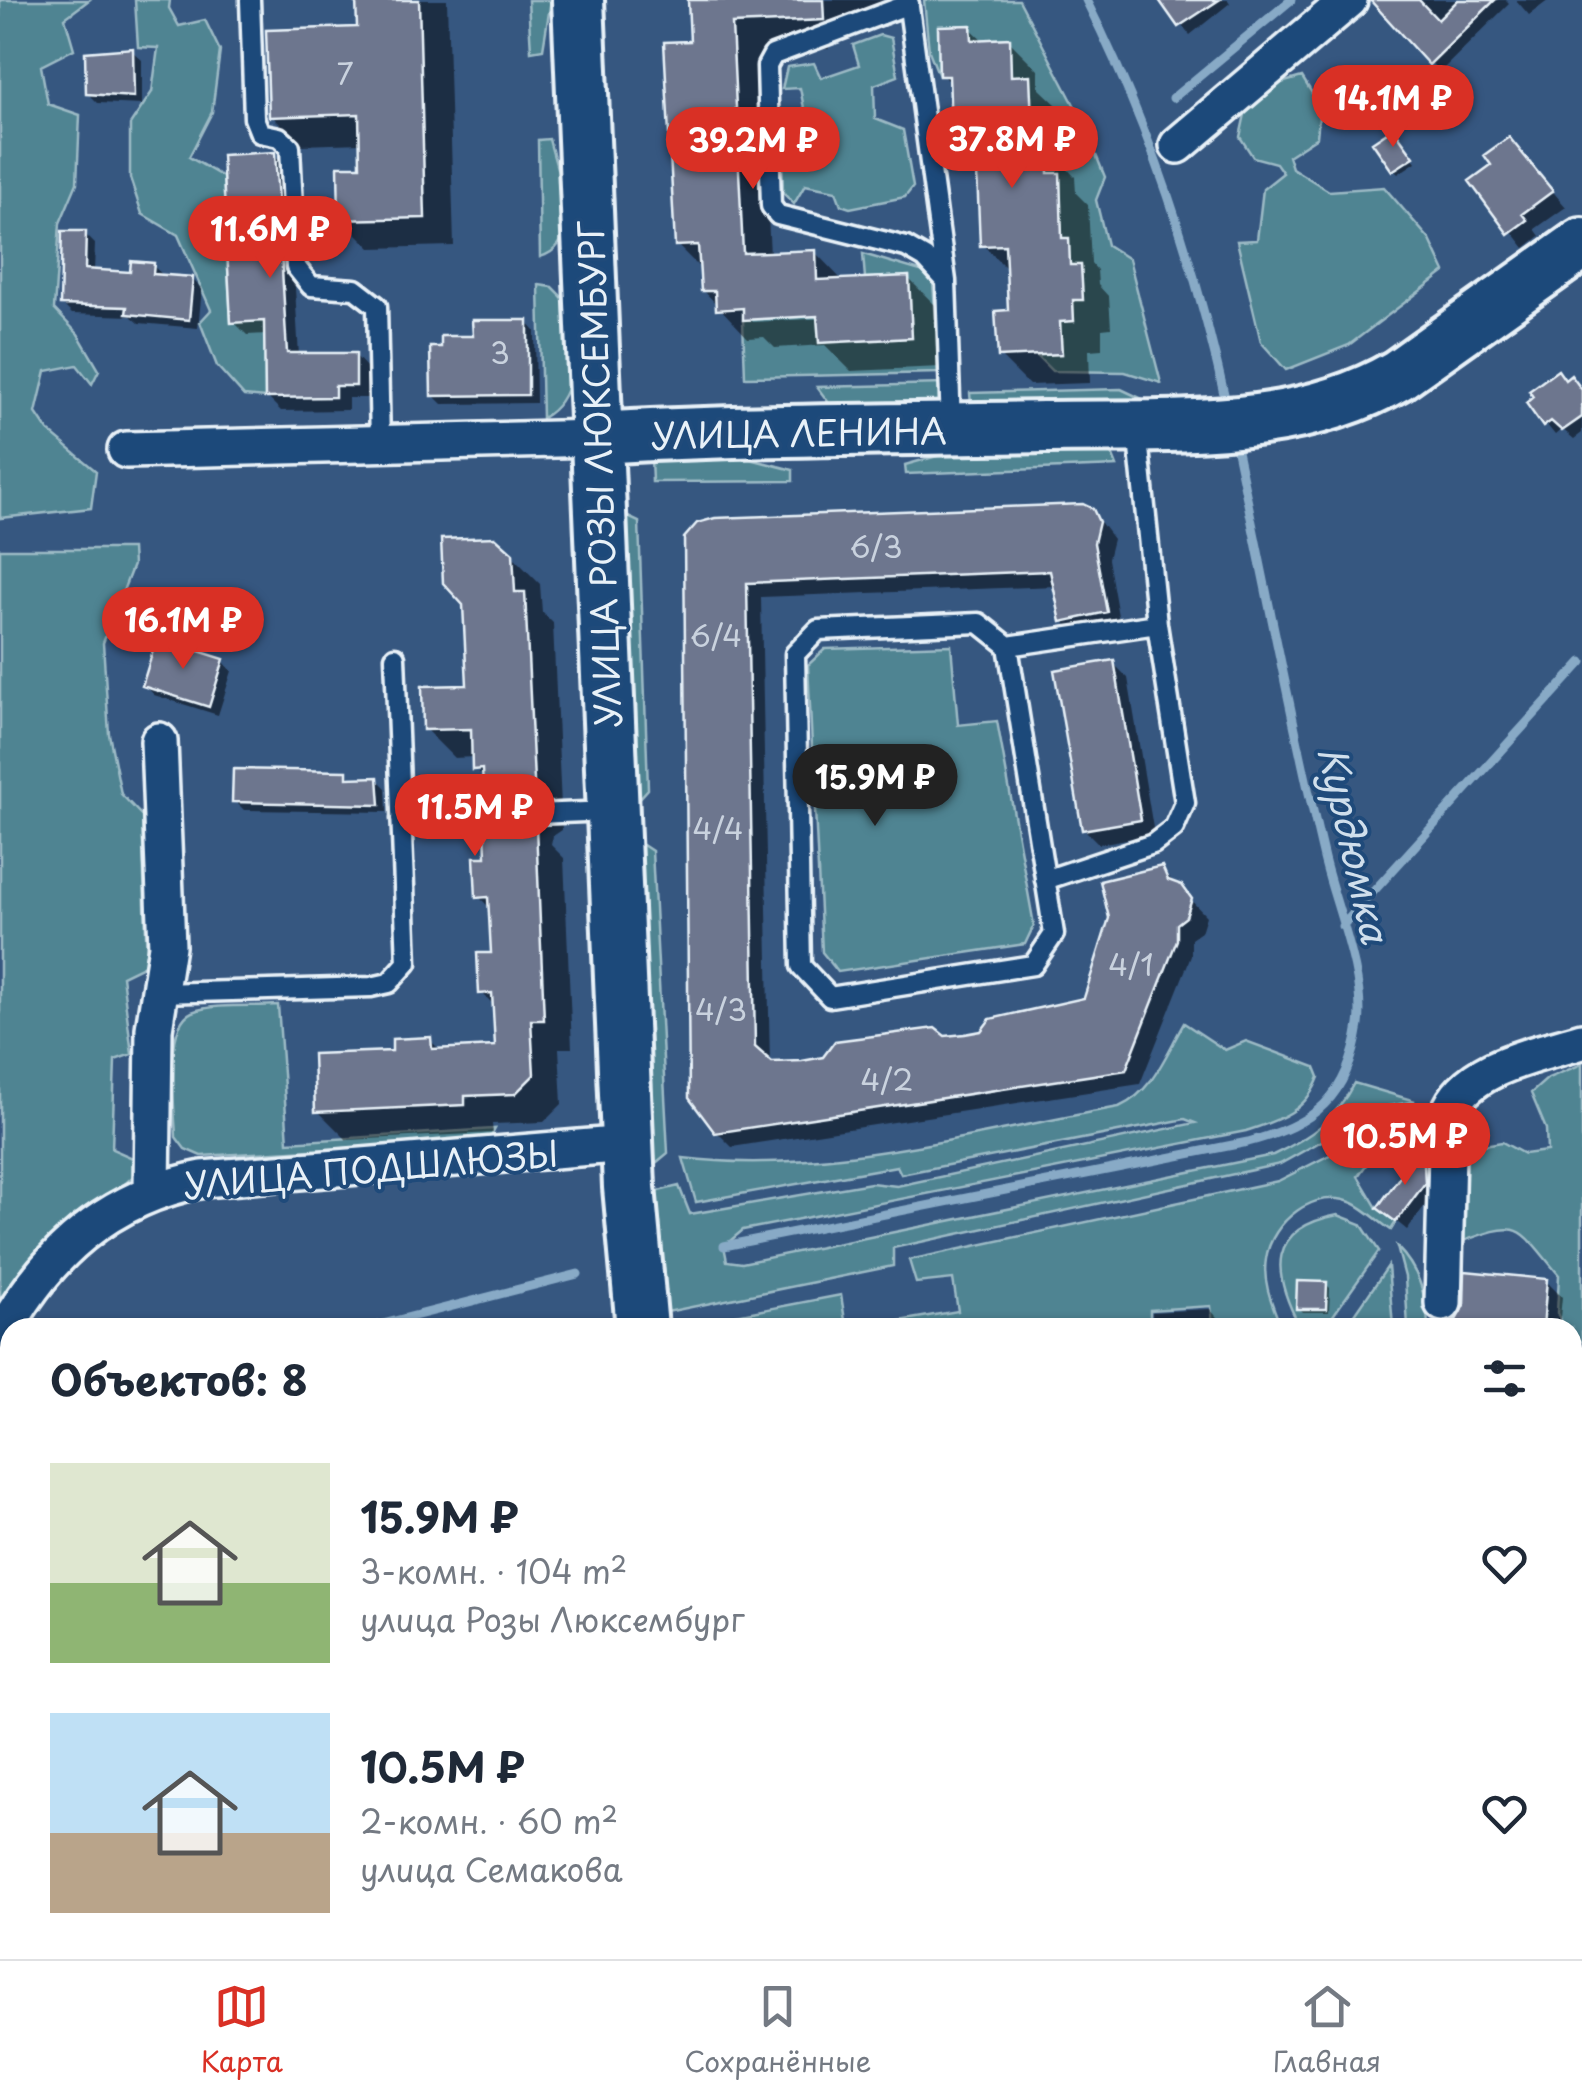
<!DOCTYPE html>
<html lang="ru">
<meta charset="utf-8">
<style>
:root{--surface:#fff;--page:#f2f2f3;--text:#1f2937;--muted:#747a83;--line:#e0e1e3;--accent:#d93025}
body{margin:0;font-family:"Playpen Sans",sans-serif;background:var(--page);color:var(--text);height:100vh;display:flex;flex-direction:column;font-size:38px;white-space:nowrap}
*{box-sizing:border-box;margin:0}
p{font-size:32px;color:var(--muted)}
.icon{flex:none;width:55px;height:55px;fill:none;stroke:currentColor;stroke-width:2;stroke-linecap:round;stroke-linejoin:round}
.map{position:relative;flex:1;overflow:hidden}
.sheet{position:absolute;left:0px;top:1318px;width:1582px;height:642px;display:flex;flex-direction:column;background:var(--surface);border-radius:30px 30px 0 0;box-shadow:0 2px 8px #0004}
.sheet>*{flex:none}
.price{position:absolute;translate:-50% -85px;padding:0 22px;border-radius:35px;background:var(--accent);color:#fff;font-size:32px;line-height:65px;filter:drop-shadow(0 2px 5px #0008)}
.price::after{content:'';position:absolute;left:50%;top:60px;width:30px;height:22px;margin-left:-15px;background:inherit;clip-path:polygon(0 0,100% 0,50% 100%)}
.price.current{background:#222;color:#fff}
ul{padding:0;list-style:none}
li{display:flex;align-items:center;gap:30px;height:250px;padding:0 50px}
li span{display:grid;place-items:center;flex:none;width:280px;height:200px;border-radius:0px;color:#555}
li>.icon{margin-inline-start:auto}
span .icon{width:120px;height:120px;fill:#fffc;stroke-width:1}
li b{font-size:42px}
h2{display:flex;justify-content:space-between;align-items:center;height:120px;padding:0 50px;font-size:42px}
.tabs{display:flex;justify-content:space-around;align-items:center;height:140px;border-top:2px solid var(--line);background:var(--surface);font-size:28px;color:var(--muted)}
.tabs a{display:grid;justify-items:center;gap:5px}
.tabs .current{color:var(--accent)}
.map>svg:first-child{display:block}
</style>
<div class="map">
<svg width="1582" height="1959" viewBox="0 0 1582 1959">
<rect width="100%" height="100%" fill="#365780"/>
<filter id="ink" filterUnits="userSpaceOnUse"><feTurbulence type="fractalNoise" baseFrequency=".01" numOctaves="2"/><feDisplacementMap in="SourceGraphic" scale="20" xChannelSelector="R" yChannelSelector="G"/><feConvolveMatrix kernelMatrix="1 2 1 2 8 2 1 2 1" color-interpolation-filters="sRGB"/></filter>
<g filter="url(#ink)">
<path fill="#4f8492" stroke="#9cbac5" stroke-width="2.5" d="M0 0H89L65 18 74 49 41 66 48 104 80 115 77 183 60 223 54 309 78 334 99 370 92 384 77 365 46 371 36 413 48 431 96 471 91 508 0 518Z
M135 0H170L169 8 179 26 205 20 220 51 212 112 189 157 223 177 231 322 265 321V398L244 396 217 366 200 322 211 310 178 235 142 214 130 178V125L152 92 158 48 138 47Z
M528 0H551L543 49 531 51Z
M924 0H1019L1080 116 1105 177 1096 200 1107 245 1129 259 1161 383 1125 372 1052 371 1036 355 1062 354 1060 322 1074 321 1073 300H1082L1081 265H1070L1050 239 1061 207 1060 173H1048L1047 145 1023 146 1032 114 1030 76H1011L1009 38 972 40 971 25 938 27 939 76 929 51Z
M880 35 891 38 898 76 874 85 875 119 903 130 913 187 905 197 850 208 841 205 836 191 805 185 794 204 783 193 781 119 805 113 800 88 782 89 787 67 814 63 821 78 859 65 853 45Z
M1302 77 1320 106 1317 137 1288 156 1292 168 1329 191 1384 187 1430 240 1445 272 1349 345 1286 370 1261 342 1237 241 1257 240 1263 189 1283 173 1276 163 1253 157 1240 137 1247 105 1281 83Z
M549 139C557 173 587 244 540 257L538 140Z
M863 254 924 272 933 283 940 373 745 377 743 320 817 316 819 343 912 338 909 276 865 278Z
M539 285 552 287 568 303C570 343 584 394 542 418Z
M945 384 937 408 835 411 817 387Z
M1121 389 1155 405 971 404 970 393Z
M973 446 1111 451 1117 466 906 474 905 465Z
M735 455 793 470V481L652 482 651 457Z
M628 517 639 522 648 789 639 799 621 793 616 518Z
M0 549H132L133 565 103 643 109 734 121 794 142 816 147 964 122 976 132 1054 115 1060 112 1149 135 1159 141 1169 33 1269 0 1320Z
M951 645 958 725 997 721 1034 925 1025 944 838 972 822 952 808 665 825 649Z
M643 845 652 851 668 1153 657 1162 639 1157 624 856Z
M278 1005 288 1142 495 1129 489 1140 201 1156 185 1149 176 1137C175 1109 163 1024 192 1012 215 1003 253 1007 278 1005Z
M1184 1023 1225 1050 1246 1041 1315 1067 1319 1077C1306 1112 1279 1120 1246 1131L743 1230 724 1246 727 1261 742 1263 1273 1155C1311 1137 1335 1120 1354 1083L1415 1101 1383 1107 1280 1164 893 1248V1266L662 1313 650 1193 679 1186 690 1214 871 1183 897 1186 1195 1123 1185 1119 901 1174 897 1166 696 1202 683 1158C826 1176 978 1132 1119 1107 1153 1092 1166 1054 1184 1023Z
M1582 1064V1341L1573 1340 1572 1328 1563 1327 1557 1313 1559 1275C1518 1227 1524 1218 1461 1242L1453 1176 1471 1147 1502 1142 1524 1154 1547 1151 1546 1129 1531 1093 1548 1078Z
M1399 1120 1358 1176 1377 1208 1396 1222 1391 1230C1379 1222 1366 1209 1353 1203 1315 1186 1271 1222 1266 1259 1262 1283 1273 1306 1281 1327H1213L1211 1306 1150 1310V1327H864L958 1311 953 1279 916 1283 909 1260 1278 1181Z
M1338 1215 1361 1224 1379 1251 1325 1327H1300C1271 1272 1267 1228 1338 1215Z
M1397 1247C1419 1269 1427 1297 1428 1327H1408L1405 1277Z
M1388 1266 1393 1327H1346Z
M841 1295 846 1327H756L755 1322 725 1327H674Z"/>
<path fill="#0007" fill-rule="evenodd" d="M358 0H447L454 246 371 248 342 219 363 168 362 143 301 145 272 116 359 30Z
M690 0H898L899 19 827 22 829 49 760 53 770 255 815 252 844 282 908 278 938 308 941 367 851 371 825 345 775 348 764 337 748 338 703 290 702 270 677 245 693 43ZM830 313V318L753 322 748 317Z
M1162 0H1228L1230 3 1190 35Z
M1390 0H1505L1509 4 1440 72 1379 9Z
M1516 0H1549L1529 15Z
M970 28 985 42 1009 41 1038 70 1039 88 1059 107 1061 162 1075 177 1076 193 1088 205 1091 263 1097 270 1098 285 1109 297 1111 328 1102 329V349L1089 350 1090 383 1029 385 1000 356 1011 313 1009 271 983 245 980 173 955 148 952 85 942 75Z
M132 51 142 60V105L98 103 88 93Z
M1397 135 1416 162 1398 174 1394 170Z
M1509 140 1566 207 1535 229 1540 236 1525 248 1473 182 1495 166Z
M274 155 288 168 299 356 355 355 368 369 369 398H348V410L281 411 267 397V334L247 335 234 322Z
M85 234 95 244 94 272 132 274 153 266 163 275 192 279 202 289 198 328 139 323 131 316 72 314 62 304Z
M527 322 535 331 536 403 442 404 433 395 475 338Z
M1529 403 1582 405V433L1574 439 1562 429 1555 435Z
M1092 511 1113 539 1108 559 1120 627 1078 636 1063 621 1056 586 761 597 770 1065 802 1064 983 1033 1086 1000 1111 918 1161 869 1206 916 1201 932 1191 939V956L1140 1084 732 1147 717 1132 687 539Z
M511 555 540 584 542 612 553 623 562 830 553 836 551 845 564 858 572 1048H559L562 1104 544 1122 492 1124 493 1133 347 1140 318 1111 395 1053 430 1040 441 1051 498 1048 496 1007 481 992 494 955 491 909 479 897 499 815 485 779 475 768 474 757 454 758 425 729 470 688Z
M223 661 232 671 218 715 154 695 145 685Z
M1113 663 1128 678 1154 834 1099 844 1084 829Z
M346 773 353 781 377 779 386 788 387 812 244 810 235 801Z
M1423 1149 1431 1158 1434 1193 1407 1230 1380 1208Z
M1546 1281 1562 1297 1559 1328H1454L1467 1305Z
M1326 1284 1330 1288 1329 1312H1303L1299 1308Z
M1210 1309 1226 1328H1153L1152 1312Z
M1582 1460V1522L1572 1494V1463Z
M1572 1822 1575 1825 1572 1864Z
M434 1950H500L508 1958 432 1959Z
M980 1950H1035L1041 1955 979 1959Z
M1171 1950H1291L1290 1959H1170Z
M1386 1950H1456L1455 1959H1385Z"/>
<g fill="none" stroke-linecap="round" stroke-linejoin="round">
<path stroke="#88aac6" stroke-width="9" d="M1086 0C1151 129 1196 266 1227 407
M1173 98 1291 0
M1342 926 1582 662
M724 1246 1248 1142C1315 1124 1348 1098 1359 1025 1366 976 1334 903 1323 854 1290 716 1264 576 1234 437
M367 1328 578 1274
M103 1959 104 1950"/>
</g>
<path fill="#6d768e" stroke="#e8f1f8" stroke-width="2.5" d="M356 0H419L425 218 339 220 338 166H360L359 114 269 117 266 30 357 27Z
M688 0H823L824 20 732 24 743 253 816 250 817 280 909 276 912 338 819 343 817 316 743 320V308L716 310 715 291H701L698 245 675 246 664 42 690 41Z
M1159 0H1219L1178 27Z
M1370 0H1419L1438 20 1458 0H1495L1429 65Z
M971 25 972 40 1010 38 1011 76 1030 75 1033 146 1047 145 1048 173H1060L1062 238H1069L1070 265H1081L1083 300H1073L1074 321 1060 322 1062 354 998 357 995 311 1008 310 1005 245 980 246 976 148 952 149 949 76H939L938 26Z
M133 48 134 97 86 94 85 52Z
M1393 128 1414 157 1392 171 1372 142Z
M1509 137 1553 191 1522 214 1527 220 1508 234 1469 181 1491 165 1484 155Z
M275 152 287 353H356V386H335V397L265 398 264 321 231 323 222 155Z
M62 231H86L85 269 130 272 131 261 154 263 153 274 193 277 189 320 126 314 127 307 60 305Z
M472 320H528V395L431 396 430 347H441V336H473Z
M1558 370 1565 380 1571 375 1582 390V417L1562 431 1551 421 1543 427 1526 403 1533 397 1529 391Z
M1083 504 1093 509 1099 522 1094 543 1107 612 1061 622 1050 571 747 583 755 1047 772 1062 802 1061 823 1057 835 1041 935 1028 945 1036 965 1034 981 1031 990 1019 1084 998 1109 918 1100 881 1162 866 1168 880 1182 885 1192 899 1186 917 1177 924V940L1126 1070 715 1133 689 1098 684 538 697 523 715 518Z
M495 537 513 553 515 592H525L535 802 524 807 523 815 536 826 544 1020H531L534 1075 515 1094 465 1096V1105L315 1112 313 1054 392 1051V1039L431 1037 432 1049 495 1046 492 993 479 994 477 953H491L488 897 476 898 474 857H486L485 828 494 823 496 815 484 804 482 769 472 770 471 729 423 730 422 686 467 685 463 605 443 583 441 539Z
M157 638 224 659 209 707 142 686Z
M1114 660 1141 820 1082 830 1054 670Z
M233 769 347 771V778L378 777 380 805 232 802Z
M1423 1145 1425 1183 1396 1222 1377 1208Z
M1465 1271 1547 1279 1543 1328H1452L1464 1305Z
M1297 1281 1327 1282 1326 1309H1296Z"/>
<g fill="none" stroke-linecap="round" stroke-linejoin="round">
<g stroke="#e8f1f8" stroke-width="25">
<path id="service" d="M250 0 254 118 260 133 279 137 290 147 296 267 311 286 355 289 377 306 380 444
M908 0 946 281 951 427
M909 4 773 55 767 66 771 206 778 215 906 247 925 258 946 281
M979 623 1008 646 1054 934 1033 965 830 997 801 966 795 654 818 630Z
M1008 646 1157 624
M535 814 610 811
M401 819 484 816
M1045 880 1153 844 1174 828 1185 803 1157 624 1137 429
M160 993 371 987 389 983 407 963 395 657
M354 1959 356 1950
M1355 1959 1357 1950"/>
</g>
<g stroke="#e8f1f8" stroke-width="35">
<path id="pedestrian" d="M1572 1748 1582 1745
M1073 1959 1075 1950"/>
</g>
<g stroke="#e8f1f8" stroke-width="42">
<path id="minor" d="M1178 145 1349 0
M126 450 596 438
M152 1191 154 1029 167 946 159 741
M1443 1303 1448 1115C1465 1066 1537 1055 1582 1041
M0 1339C44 1254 108 1197 203 1179L627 1144"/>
</g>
<g stroke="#e8f1f8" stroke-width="58">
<path id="secondary" d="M578 0 629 1187 642 1328
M596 438C744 429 894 430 1043 427 1162 424 1293 437 1398 375L1582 244
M565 1959 567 1950"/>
</g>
<use href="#service" stroke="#1f4a7a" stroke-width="18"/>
<use href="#pedestrian" stroke="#1f4a7a" stroke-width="28"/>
<use href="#minor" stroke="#1f4a7a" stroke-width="35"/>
<use href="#secondary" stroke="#1f4a7a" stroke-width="50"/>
</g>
</g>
<g text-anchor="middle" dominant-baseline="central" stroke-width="8" stroke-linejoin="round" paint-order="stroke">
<g font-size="30" fill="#c9d2de">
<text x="345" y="72">7</text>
<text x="500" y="351">3</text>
<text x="876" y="545">6/3</text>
<text x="716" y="634">6/4</text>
<text x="718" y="827">4/4</text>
<text x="1131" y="963">4/1</text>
<text x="721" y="1008">4/3</text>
<text x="887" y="1078">4/2</text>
</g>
<g font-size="35" fill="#e8f1f8" stroke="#1f4a7a">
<text transform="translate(799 432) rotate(-1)">УЛИЦА ЛЕНИНА</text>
<text transform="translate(598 474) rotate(-92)">УЛИЦА РОЗЫ ЛЮКСЕМБУРГ</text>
<text transform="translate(371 1168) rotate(-5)">УЛИЦА ПОДШЛЮЗЫ</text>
</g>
<g font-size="38" font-style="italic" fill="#d0dfec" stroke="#1f4a7a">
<text transform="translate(1355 844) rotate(77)">Курдюмка</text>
</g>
</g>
</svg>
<b class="price" style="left:1393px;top:150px">14.1M ₽</b>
<b class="price" style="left:1012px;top:191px">37.8M ₽</b>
<b class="price" style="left:753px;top:192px">39.2M ₽</b>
<b class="price" style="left:270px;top:281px">11.6M ₽</b>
<b class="price" style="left:183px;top:672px">16.1M ₽</b>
<b class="price current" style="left:875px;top:829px">15.9M ₽</b>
<b class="price" style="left:475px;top:859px">11.5M ₽</b>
<b class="price" style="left:1405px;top:1188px">10.5M ₽</b>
<section class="sheet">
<h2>Объектов: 8<svg class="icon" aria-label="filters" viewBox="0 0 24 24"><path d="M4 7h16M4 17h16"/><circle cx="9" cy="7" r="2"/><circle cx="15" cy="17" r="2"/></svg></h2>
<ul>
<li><span style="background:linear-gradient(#dfe7d0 60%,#8fb573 0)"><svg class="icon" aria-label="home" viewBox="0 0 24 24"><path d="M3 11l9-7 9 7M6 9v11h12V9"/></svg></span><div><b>15.9M ₽</b><p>3-комн. · 104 m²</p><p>улица Розы Люксембург</p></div><svg class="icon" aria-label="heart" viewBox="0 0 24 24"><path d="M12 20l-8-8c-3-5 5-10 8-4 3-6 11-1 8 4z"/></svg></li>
<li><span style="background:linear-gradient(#bfe0f5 60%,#b9a48a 0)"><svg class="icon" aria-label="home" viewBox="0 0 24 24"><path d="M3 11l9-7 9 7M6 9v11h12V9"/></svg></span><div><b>10.5M ₽</b><p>2-комн. · 60 m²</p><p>улица Семакова</p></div><svg class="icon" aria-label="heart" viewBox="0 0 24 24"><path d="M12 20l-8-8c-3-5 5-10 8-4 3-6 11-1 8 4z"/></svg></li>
</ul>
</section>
</div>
<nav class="tabs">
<a class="current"><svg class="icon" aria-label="map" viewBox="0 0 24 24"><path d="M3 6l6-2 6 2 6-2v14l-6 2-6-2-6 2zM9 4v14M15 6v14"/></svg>Карта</a>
<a><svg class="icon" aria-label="saved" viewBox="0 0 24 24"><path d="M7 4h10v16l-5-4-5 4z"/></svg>Сохранённые</a>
<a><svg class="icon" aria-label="home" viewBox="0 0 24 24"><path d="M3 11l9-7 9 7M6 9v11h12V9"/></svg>Главная</a>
</nav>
